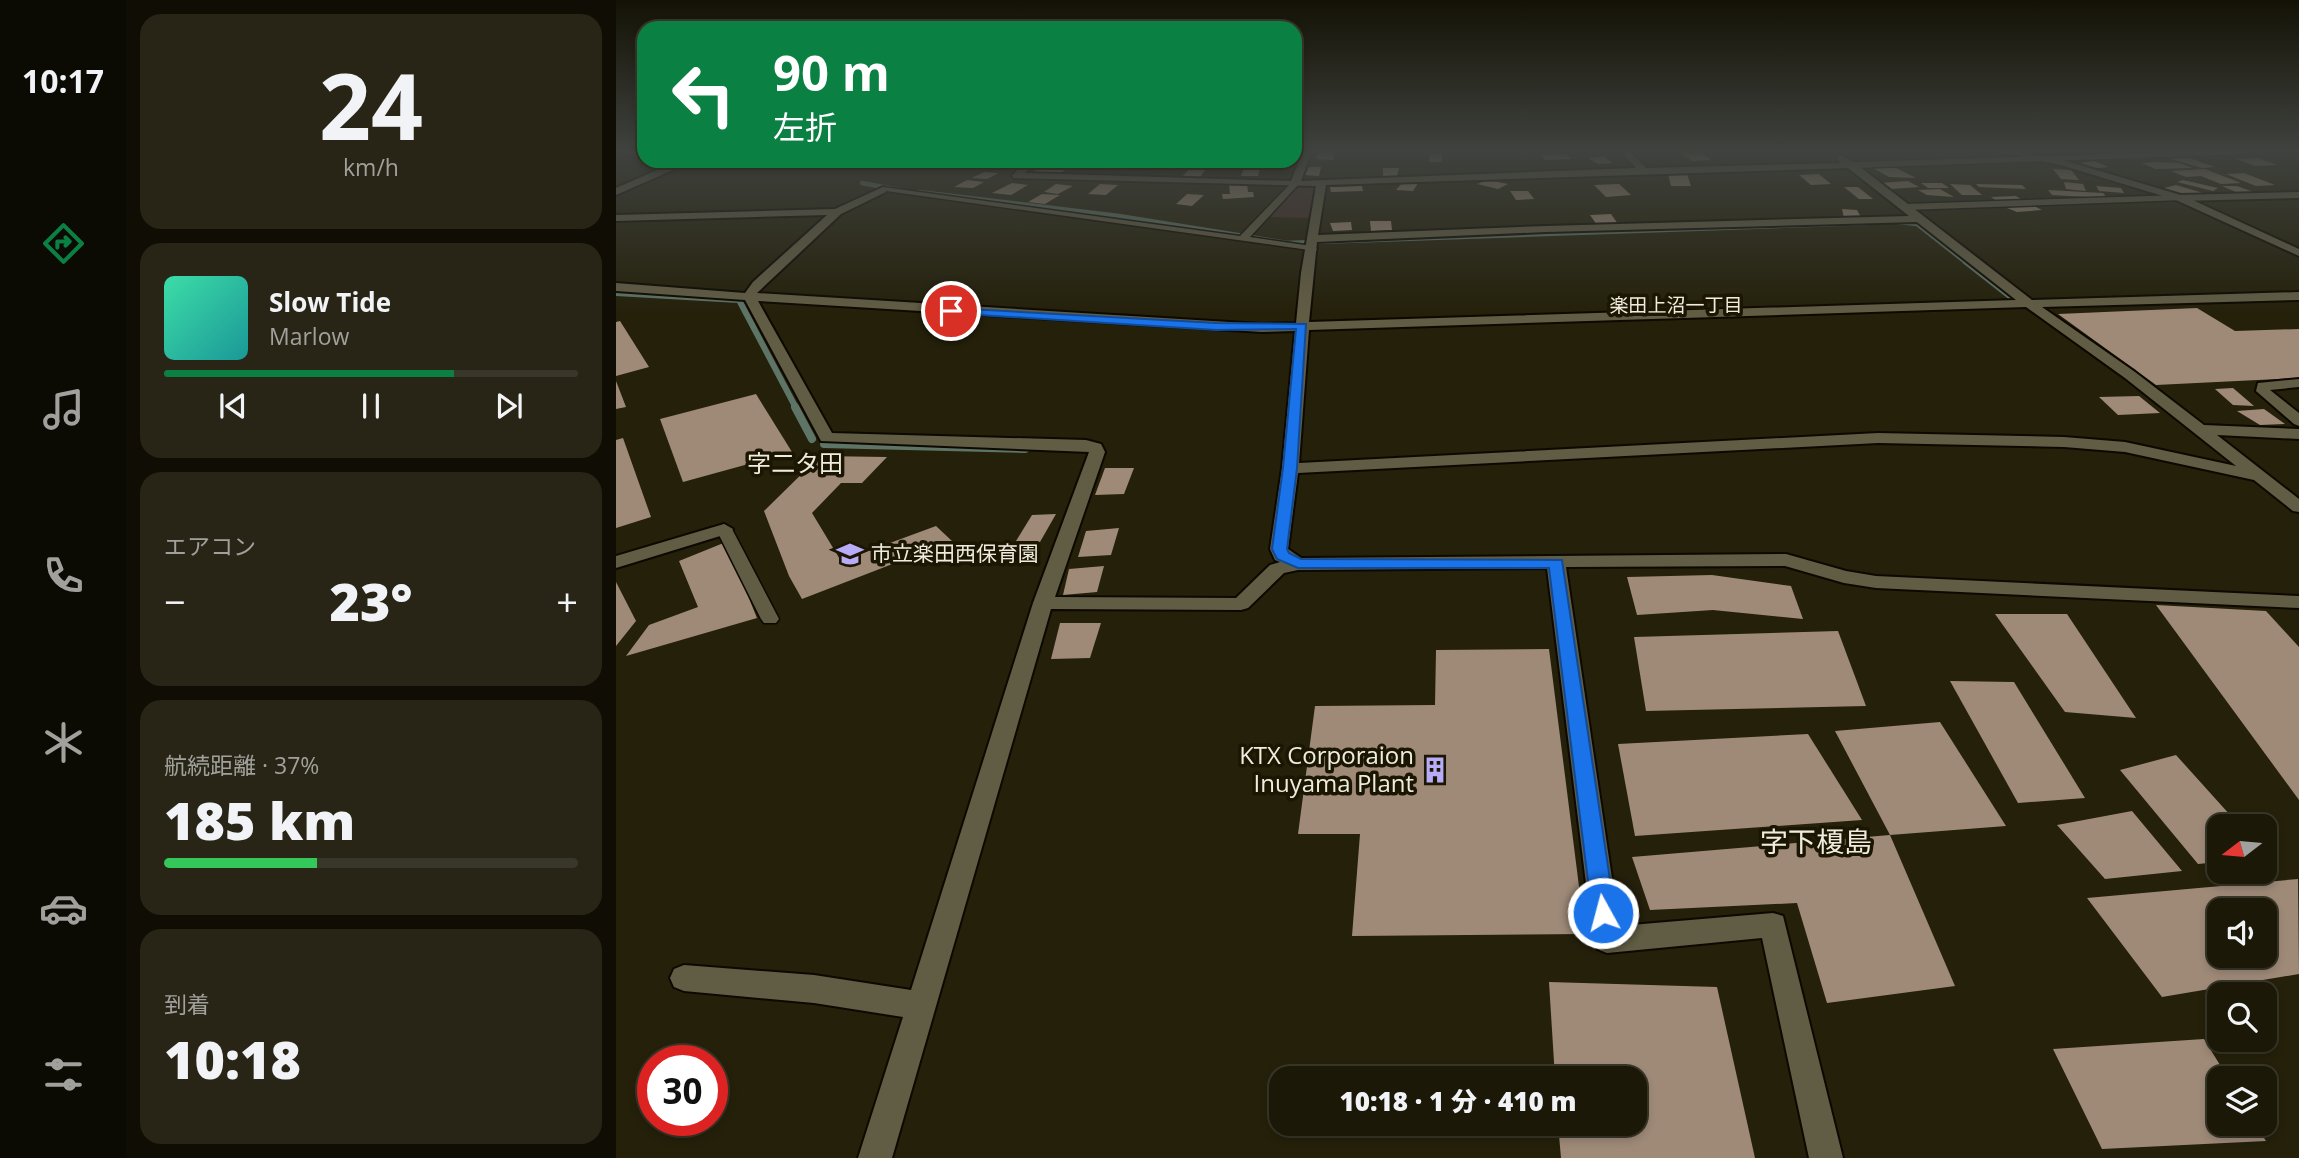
<!DOCTYPE html>
<html lang="ja">
<head>
<meta charset="utf-8">
<style>
	:root { --surface:#1b1808; --page:#282516; --text:#f1f3f6; --muted:#a0a09c; --line:#393729; --accent:#0b8043 }
	body { margin:0; font-family:"Open Sans","Noto Sans JP",sans-serif; background:var(--page); color:var(--text); height:100vh; display:flex; flex-direction:column; font-size:26px; white-space:nowrap }
	* { box-sizing:border-box; margin:0 }
	p { font-size:23px; color:var(--muted) }
	.icon { flex:none; width:38px; height:38px; fill:none; stroke:currentColor; stroke-width:2; stroke-linecap:round; stroke-linejoin:round }
	.map { position:relative; flex:1; overflow:hidden }
	.sheet { display:flex; flex-direction:column; gap:14px; padding:14px; background:#0f0d04; width:490px }
	.sheet>* { flex:none }
	.hud { position:absolute; left:21px; top:21px; width:665px; height:147px; border-radius:21px; box-shadow:0 4px 10px #0003,0 0 0 2px var(--line); background:#0b8043; color:#fff; overflow:hidden }
	.needle { width:46px; rotate:254deg }
	.controls { position:absolute; left:1591px; top:814px; display:grid; gap:14px }
	.controls a { display:grid; place-items:center; width:70px; height:70px; border-radius:14px; background:var(--surface); box-shadow:0 4px 10px #0003,0 0 0 2px var(--line); font-size:35px }
	.speed { position:absolute; left:21px; top:1045px; display:flex; gap:14px; font-size:35px; font-weight:700; text-align:center }
	.speed>* { display:grid; place-content:center; width:91px; height:91px; border-radius:50%; background:var(--surface); box-shadow:0 4px 10px #0003,0 0 0 2px var(--line); line-height:1 }
	.speed .limit { border:10px solid #d22; background:#fff; color:#111 }
	.pin { position:absolute; display:grid; place-items:center; width:60px; height:60px; color:#fff; margin:-30px; border:4px solid #fff; border-radius:50%; box-shadow:0 2px 7px #0007 }
	.me { position:absolute; width:77px; margin:-38px; rotate:353deg; stroke-linejoin:round; filter:drop-shadow(0 0 5px #0008) }
	.turn { display:flex; align-items:center; gap:24px; height:147px; padding:0 21px; font-size:32px }
	.turn .icon { width:91px; height:91px; stroke-width:2.5 }
	.turn b { display:block; font-size:49px; line-height:60px }
	.big { font-size:52px; font-weight:800; line-height:1.1 }
	.sheet .tile { flex:1; display:flex; flex-direction:column; justify-content:center; gap:10px; min-width:0; padding:0 24px; border-radius:21px; background:var(--page) }
	.sheet .dial { align-items:center; gap:0 }
	.dial b { font-size:91px; line-height:1 }
	.song { display:flex; align-items:center; gap:21px }
	.cover { width:84px; height:84px; border-radius:10px; background:linear-gradient(135deg,hsl(160 70% 55%),hsl(180 70% 35%)) }
	.played { height:7px; border-radius:4px; background:linear-gradient(90deg,var(--accent) 70%,var(--line) 70%) }
	.keys { display:flex; justify-content:space-around; direction:ltr }
	.heat { display:flex; justify-content:space-between; align-items:center; font-size:38px; direction:ltr }
	.charge { height:10px; border-radius:5px; background:linear-gradient(90deg,#34c759 37%,var(--line) 0) }
	.trip { position:absolute; left:653px; top:1066px; width:378px; height:70px; border-radius:21px; background:var(--surface); box-shadow:0 4px 10px #0003,0 0 0 2px var(--line); font-weight:800; line-height:70px; text-align:center }
	main { display:flex; flex:1; min-height:0 }
	.menu { display:flex; flex-direction:column; width:126px; justify-content:space-around; align-items:center; background:#0b0a03; color:var(--muted) }
	.menu .icon { width:49px; height:49px }
	.menu .on { color:var(--accent) }
	.menu b { font-size:32px; color:var(--text) }
	.map>svg:first-child { display:block }
</style>
</head>
<body>
<main>
<nav class="menu">
<b>10:17</b>
<svg class="icon on" aria-label="directions" viewBox="0 0 24 24"><path d="M12 3l9 9-9 9-9-9zM9 14v-3h6M13 9l2 2-2 2"/></svg>
<svg class="icon" aria-label="music" viewBox="0 0 24 24"><path d="M9 18V5l10-2v13"/><circle cx="6" cy="18" r="3"/><circle cx="16" cy="16" r="3"/></svg>
<svg class="icon" aria-label="phone" viewBox="0 0 24 24"><path d="M5 4h4l2 5-3 2q2 4 5 5l2-3 5 2v4C11 20 4 13 5 4z"/></svg>
<svg class="icon" aria-label="climate" viewBox="0 0 24 24"><path d="M12 3v18M4 7l16 10M4 17L20 7"/></svg>
<svg class="icon" aria-label="car" viewBox="0 0 24 24"><path d="M5 17H2v-5l4-1 3-4h7l3 4 3 1v5h-3M9 17h6M6 11h13"/><circle cx="7" cy="17" r="2"/><circle cx="17" cy="17" r="2"/></svg>
<svg class="icon" aria-label="filters" viewBox="0 0 24 24"><path d="M4 7h16M4 17h16"/><circle cx="9" cy="7" r="2"/><circle cx="15" cy="17" r="2"/></svg>
</nav>
<section class="sheet">
<div class="tile dial"><b>24</b><p>km/h</p></div>
<div class="tile">
<div class="song"><i class="cover"></i><div><b>Slow Tide</b><p>Marlow</p></div></div>
<div class="played"></div>
<div class="keys"><svg class="icon" aria-label="previous" viewBox="0 0 24 24"><path d="M18 5L8 12l10 7zM5 5v14"/></svg><svg class="icon" aria-label="pause" viewBox="0 0 24 24"><path d="M8 5v14M16 5v14"/></svg><svg class="icon" aria-label="next" viewBox="0 0 24 24"><path d="M6 5l10 7-10 7zM19 5v14"/></svg></div>
</div>
<div class="tile"><p>エアコン</p>
<div class="heat"><a>−</a><b class="big">23°</b><a>+</a></div>
</div>
<div class="tile"><p>航続距離 · 37%</p><b class="big">185 km</b><div class="charge"></div></div>
<div class="tile"><p>到着</p><b class="big">10:18</b></div>
</section>
<div class="map">
<svg width="1683" height="1158" viewBox="0 0 1683 1158">
	<rect width="100%" height="100%" fill="#24200a"/>
	<!-- green -->
	<polygon fill="#442e2a" points="680,185 699,186 693,218 654,217"/>
	<g fill="none" stroke-linecap="round" stroke-linejoin="round">
		<!-- stream-far2 -->
		<g stroke="#5d7466" stroke-width="4.5">
			<polyline points="246,183 289,191"/>
			<polyline points="303,192 503,216 671,243 1251,223"/>
			<polyline points="1283,222 1301,224 1352,264"/>
		</g>
		<!-- stream-far1 -->
		<g stroke="#5d7466" stroke-width="6">
			<polyline points="1350,262 1396,298"/>
			<polyline points="0,293 123,300 180,408"/>
		</g>
		<!-- stream -->
		<g stroke="#5d7466" stroke-width="8">
			<polyline points="179,407 196,439"/>
			<polyline points="208,444 409,449"/>
		</g>
	</g>
	<!-- building -->
	<g fill="#9f8a78" fill-rule="evenodd">
		<polygon points="703,152 719,152 717,160 701,159"/>
		<polygon points="1064,152 1084,152 1095,160 1076,161"/>
		<polygon points="826,153 826,162 813,162 814,154"/>
		<polygon points="951,154 955,159 929,160 926,155"/>
		<polygon points="988,156 996,163 982,164 972,158"/>
		<polygon points="1573,158 1599,167 1586,168 1555,159"/>
		<polygon points="1642,158 1661,165 1639,166 1620,159"/>
		<polygon points="438,161 458,161 444,174 416,173 425,165 433,166"/>
		<polygon points="1478,161 1493,167 1472,169 1457,164"/>
		<polygon points="1540,162 1563,163 1577,168 1540,169 1525,163"/>
		<polygon points="1276,166 1300,178 1273,177 1255,167"/>
		<polygon points="693,167 705,167 703,176 689,175"/>
		<polygon points="628,168 644,169 642,176 625,176"/>
		<polygon points="767,168 783,168 781,176 767,176"/>
		<polygon points="573,169 590,169 584,177 565,178"/>
		<polygon points="1437,169 1455,170 1463,180 1445,179"/>
		<polygon points="1589,169 1625,183 1605,184 1585,176 1570,177 1555,171"/>
		<polygon points="368,172 383,173 371,179 356,178"/>
		<polygon points="1628,173 1659,185 1640,186 1610,174"/>
		<polygon points="1052,174 1071,174 1075,186 1055,186"/>
		<polygon points="1203,174 1215,184 1195,185 1183,175"/>
		<polygon points="351,180 368,182 357,188 338,187"/>
		<polygon points="872,180 892,184 882,189 861,184"/>
		<polygon points="1567,180 1602,188 1597,191 1561,182"/>
		<polygon points="1292,181 1303,187 1274,189 1263,183"/>
		<polygon points="787,182 802,183 797,191 780,190"/>
		<polygon points="1448,182 1467,184 1470,191 1450,189"/>
		<polygon points="396,183 412,185 395,195 376,193"/>
		<polygon points="1305,183 1326,183 1333,188 1312,188"/>
		<polygon points="440,184 457,186 442,194 428,192"/>
		<polygon points="484,184 502,185 490,195 472,194"/>
		<polygon points="631,184 632,192 637,192 638,197 607,199 606,194 614,194 613,185"/>
		<polygon points="1003,184 1015,195 990,197 978,185"/>
		<polygon points="1334,184 1354,185 1366,195 1346,195"/>
		<polygon points="1360,184 1406,185 1410,189 1363,187"/>
		<polygon points="1560,185 1587,193 1574,196 1544,189"/>
		<polygon points="746,186 747,191 715,192 714,187"/>
		<polygon points="1480,186 1505,188 1508,193 1483,191"/>
		<polygon points="1606,186 1621,186 1643,194 1627,195"/>
		<polygon points="1228,187 1242,187 1257,199 1243,199"/>
		<polygon points="1324,189 1338,197 1311,195 1302,190"/>
		<polygon points="1432,190 1487,193 1491,198 1436,195"/>
		<polygon points="894,191 912,191 918,199 900,200"/>
		<polygon points="426,194 444,195 429,204 412,202"/>
		<polygon points="571,194 588,195 576,206 560,204"/>
		<polygon points="1400,196 1408,201 1382,202 1375,197"/>
		<polygon points="1416,205 1426,210 1401,212 1391,208"/>
		<polygon points="1226,209 1241,210 1246,219 1228,218"/>
		<polygon points="995,214 1002,224 981,225 974,215"/>
		<polygon points="754,221 775,221 776,230 755,231"/>
		<polygon points="735,222 736,230 717,231 714,223"/>
		<polygon points="1581,308 1619,331 1683,329 1683,378 1540,385 1442,314"/>
		<polygon points="4,321 33,367 0,376 0,322"/>
		<polygon points="0,381 10,407 0,409"/>
		<polygon points="1617,388 1638,406 1617,405 1599,389"/>
		<polygon points="140,394 176,452 67,482 44,419"/>
		<polygon points="1523,396 1544,413 1502,415 1483,397"/>
		<polygon points="1648,409 1669,424 1644,425 1621,411"/>
		<polygon points="7,438 35,517 0,528 0,440"/>
		<polygon points="204,456 271,457 246,483 225,483 196,513 225,561 320,526 336,541 186,599 173,576 148,511"/>
		<polygon points="489,468 518,468 508,494 479,495"/>
		<polygon points="440,514 424,542 400,541 416,515"/>
		<polygon points="503,528 495,555 462,557 470,531"/>
		<polygon points="110,542 141,618 10,656 33,625 82,607 63,561"/>
		<polygon points="488,566 481,592 447,595 453,569"/>
		<polygon points="1096,575 1175,586 1187,619 1097,610 1021,615 1011,577"/>
		<polygon points="0,582 20,621 0,646"/>
		<polygon points="1540,605 1650,611 1683,647 1683,800"/>
		<polygon points="1379,614 1451,614 1520,718 1449,712"/>
		<polygon points="444,623 485,623 474,658 435,659"/>
		<polygon points="1222,631 1250,706 1030,711 1018,637"/>
		<polygon points="933,649 969,934 736,936 744,834 682,834 699,706 819,705 820,650"/>
		<polygon points="1334,681 1398,682 1469,798 1402,803"/>
		<polygon points="1324,722 1390,826 1274,835 1219,731"/>
		<polygon points="1192,734 1246,820 1019,836 1002,744"/>
		<polygon points="1560,755 1624,826 1603,826 1603,862 1582,864 1504,770"/>
		<polygon points="1516,811 1566,871 1489,879 1441,825"/>
		<polygon points="1274,835 1339,986 1211,1003 1181,903 1034,910 1016,857"/>
		<path d="M1682,879L1683,974L1546,997L1471,898ZM1603,910H1648V956H1603Z"/>
		<polygon points="933,982 1101,987 1139,1158 945,1158 942,1124 1018,1124 1018,1078 939,1078"/>
		<polygon points="1588,1039 1612,1078 1603,1078 1603,1124 1639,1124 1650,1141 1486,1149 1437,1049"/>
	</g>
	<g fill="none" stroke-linecap="round" stroke-linejoin="round">
		<!-- service casing -->
		<g stroke="#0d0900" stroke-width="3">
			<g id="service">
				<polygon points="1562,152 1631,152 1627,154 1236,168 1232,165 1236,162"/>
				<polygon points="676,182 683,184 634,237 696,246 701,249 700,251 263,190 267,187 624,236"/>
				<polygon points="1564,195 1567,196 1567,200 1290,210 1285,207 1290,204"/>
				<polygon points="108,524 116,529 163,619 160,623 148,623 145,619 100,529"/>
			</g>
		</g>
		<!-- minor casing -->
		<g stroke="#0d0900" stroke-width="4">
			<g id="minor">
				<polygon points="1,152 28,152 28,158"/>
				<path d="M687,152H695L685,181L1020,168L1005,152H1014L1030,168L1225,163L1220,158L1225,155L1239,163L1416,300L1683,292V300L1426,307L1519,372L1588,425L1683,429V439L1601,435L1683,499V512L1677,511L1638,480L1509,452L1448,447L1262,443L682,473L672,549L685,558L1170,554L1230,571L1260,576L1683,596V608L1260,588L1228,583L1169,566L950,567L1003,926L1157,913L1167,916L1227,1158H1193L1146,938L991,953L981,949L977,940L931,568L682,570L668,573L632,608L625,610L435,609L276,1158H242L287,1017L198,1003L68,991L58,987L54,978L58,969L68,965L198,975L295,990L417,603L473,452L205,441L129,300L0,291V283L129,293L137,282L211,215L0,221V215L219,209L267,187L270,188V192L225,214L141,293L646,324L680,323L685,273L700,186L398,178L396,176L403,168L66,166L0,195V188L62,161L411,162L416,165L409,173L675,181ZM1232,168L1293,216L930,226L702,235L710,185ZM1301,222L1400,300L693,322L701,242L930,232ZM142,301L646,332L679,331L666,468L654,549L659,560L664,562L654,565L620,598L439,597L489,452L485,444L470,440L216,433ZM1410,307L1509,378L1620,466L1509,442L1448,437L1262,433L683,463L693,330Z"/>
				<polygon points="1683,192 1683,198 1564,201 1559,198 1564,195"/>
				<polygon points="1683,379 1683,387 1654,390 1683,413 1683,426 1678,424 1640,391 1642,383"/>
				<polygon points="108,524 117,529 114,533 0,568 0,556"/>
			</g>
		</g>
		<!-- tertiary casing -->
		<g stroke="#0d0900" stroke-width="4">
			<polygon id="tertiary" points="1387,152 1403,152 1450,161 1568,196 1683,249 1683,256 1560,200 1448,166"/>
		</g>
		<!-- service -->
		<use href="#service" fill="#615c44" fill-rule="evenodd"/>
		<!-- minor -->
		<use href="#minor" fill="#615c44" fill-rule="evenodd"/>
		<!-- tertiary -->
		<use href="#tertiary" fill="#615c44" fill-rule="evenodd"/>
	</g>
	<!-- sky -->
	<linearGradient id="sky" x2="0" y2="1"><stop stop-color="#141206"/><stop offset="0.48" stop-color="#3f423e"/><stop offset="1" stop-color="#3f423e" stop-opacity="0"/></linearGradient>
	<rect width="1683" height="314" fill="url(#sky)"/>
	<!-- route -->
	<polygon fill="#1a73e8" stroke="#114b97" stroke-width="2" points="335,308 600,323 690,324 681,468 671,549 673,553 685,559 946,560 999,913 995,920 987,923 979,920 976,913 933,568 682,568 661,559 656,549 667,468 680,329 600,330 331,313 331,309"/>
	<!-- icons -->
	<defs>
		<g id="school-bare" transform="scale(2.1)"><path d="M0-5L7-2L0 1L-7-2ZM-4 1L0 2.5L4 1V4Q0 6-4 4Z" fill="#b8abf7" stroke="#1b1602" stroke-width="2.5" paint-order="stroke"/></g>
		<g id="building-bare" transform="scale(2.1)"><path d="M-4-6H4V6H1V3H-1V6H-4ZM-2.5-4.3h1.7v1.8h-1.7ZM.8-4.3h1.7v1.8H.8ZM-2.5-1h1.7V.8h-1.7ZM.8-1h1.7V.8H.8Z" fill="#b8abf7" stroke="#1b1602" stroke-width="2.5" paint-order="stroke"/></g>
	</defs>
	<g fill-rule="evenodd">
		<use href="#school-bare" x="234" y="554"/>
		<use href="#building-bare" x="819" y="770"/>
	</g>
	<g text-anchor="middle" stroke-width="7" stroke-linejoin="round" paint-order="stroke">
		<!-- far-neighbourhood labels -->
		<g font-size="19" fill="#efecdf" stroke="#1b1602">
			<text x="1060" y="312">楽田上沼一丁目</text>
		</g>
		<!-- poi labels -->
		<g font-size="21" fill="#efecdf" stroke="#1b1602" text-anchor="start">
			<text x="255" y="561">市立楽田西保育園</text>
		</g>
		<!-- quarter labels -->
		<g font-size="24" fill="#efecdf" stroke="#1b1602">
			<text x="179" y="472">字二タ田</text>
		</g>
		<!-- near-poi labels -->
		<g font-size="24" fill="#efecdf" stroke="#1b1602" text-anchor="end">
			<text x="798" y="764">KTX Corporaion<tspan x="798" dy="28">Inuyama Plant</tspan></text>
		</g>
		<!-- near-quarter labels -->
		<g font-size="28" fill="#efecdf" stroke="#1b1602">
			<text x="1200" y="852">字下榎島</text>
		</g>
	</g>
</svg>
<div class="controls">
<a><svg class="needle" viewBox="-14 -14 28 28"><path d="M0-13l5 13h-10z" fill="#e53935"/><path d="M0 13l5-13h-10z" fill="#a0a09c"/></svg></a>
<a><svg class="icon" aria-label="sound" viewBox="0 0 24 24"><path d="M4 9h4l5-4v14l-5-4H4zM17 9q2 3 0 6"/></svg></a>
<a><svg class="icon" aria-label="search" viewBox="0 0 24 24"><circle cx="10" cy="10" r="6"/><path d="M15 15l6 6"/></svg></a>
<a><svg class="icon" aria-label="layers" viewBox="0 0 24 24"><path d="M12 4l9 5-9 5-9-5zM3 14l9 5 9-5"/></svg></a>
</div>
<div class="speed"><div class="limit">30</div></div>
<div class="pin" style="left:335px;top:311px;background:#d93025"><svg class="icon" aria-label="arrive" viewBox="0 0 24 24"><path d="M6 21V4h12l-3 4 3 4H6"/></svg></div>
<svg class="me" style="left:987px;top:913px" viewBox="-20 -20 40 40"><circle r="17" fill="#1a73e8" stroke="#fff" stroke-width="3"/><path d="M0-11L8 9 0 5-8 9z" fill="#fff"/></svg>
<div class="trip">10:18 · 1 分 · 410 m</div>
<div class="hud">
<div class="turn"><svg class="icon" aria-label="left" viewBox="0 0 24 24"><path d="M17 20v-9H6M10 6l-5 5 5 5"/></svg><div><b>90 m</b>左折</div></div>
</div>
</div>
</main>
</body>
</html>
